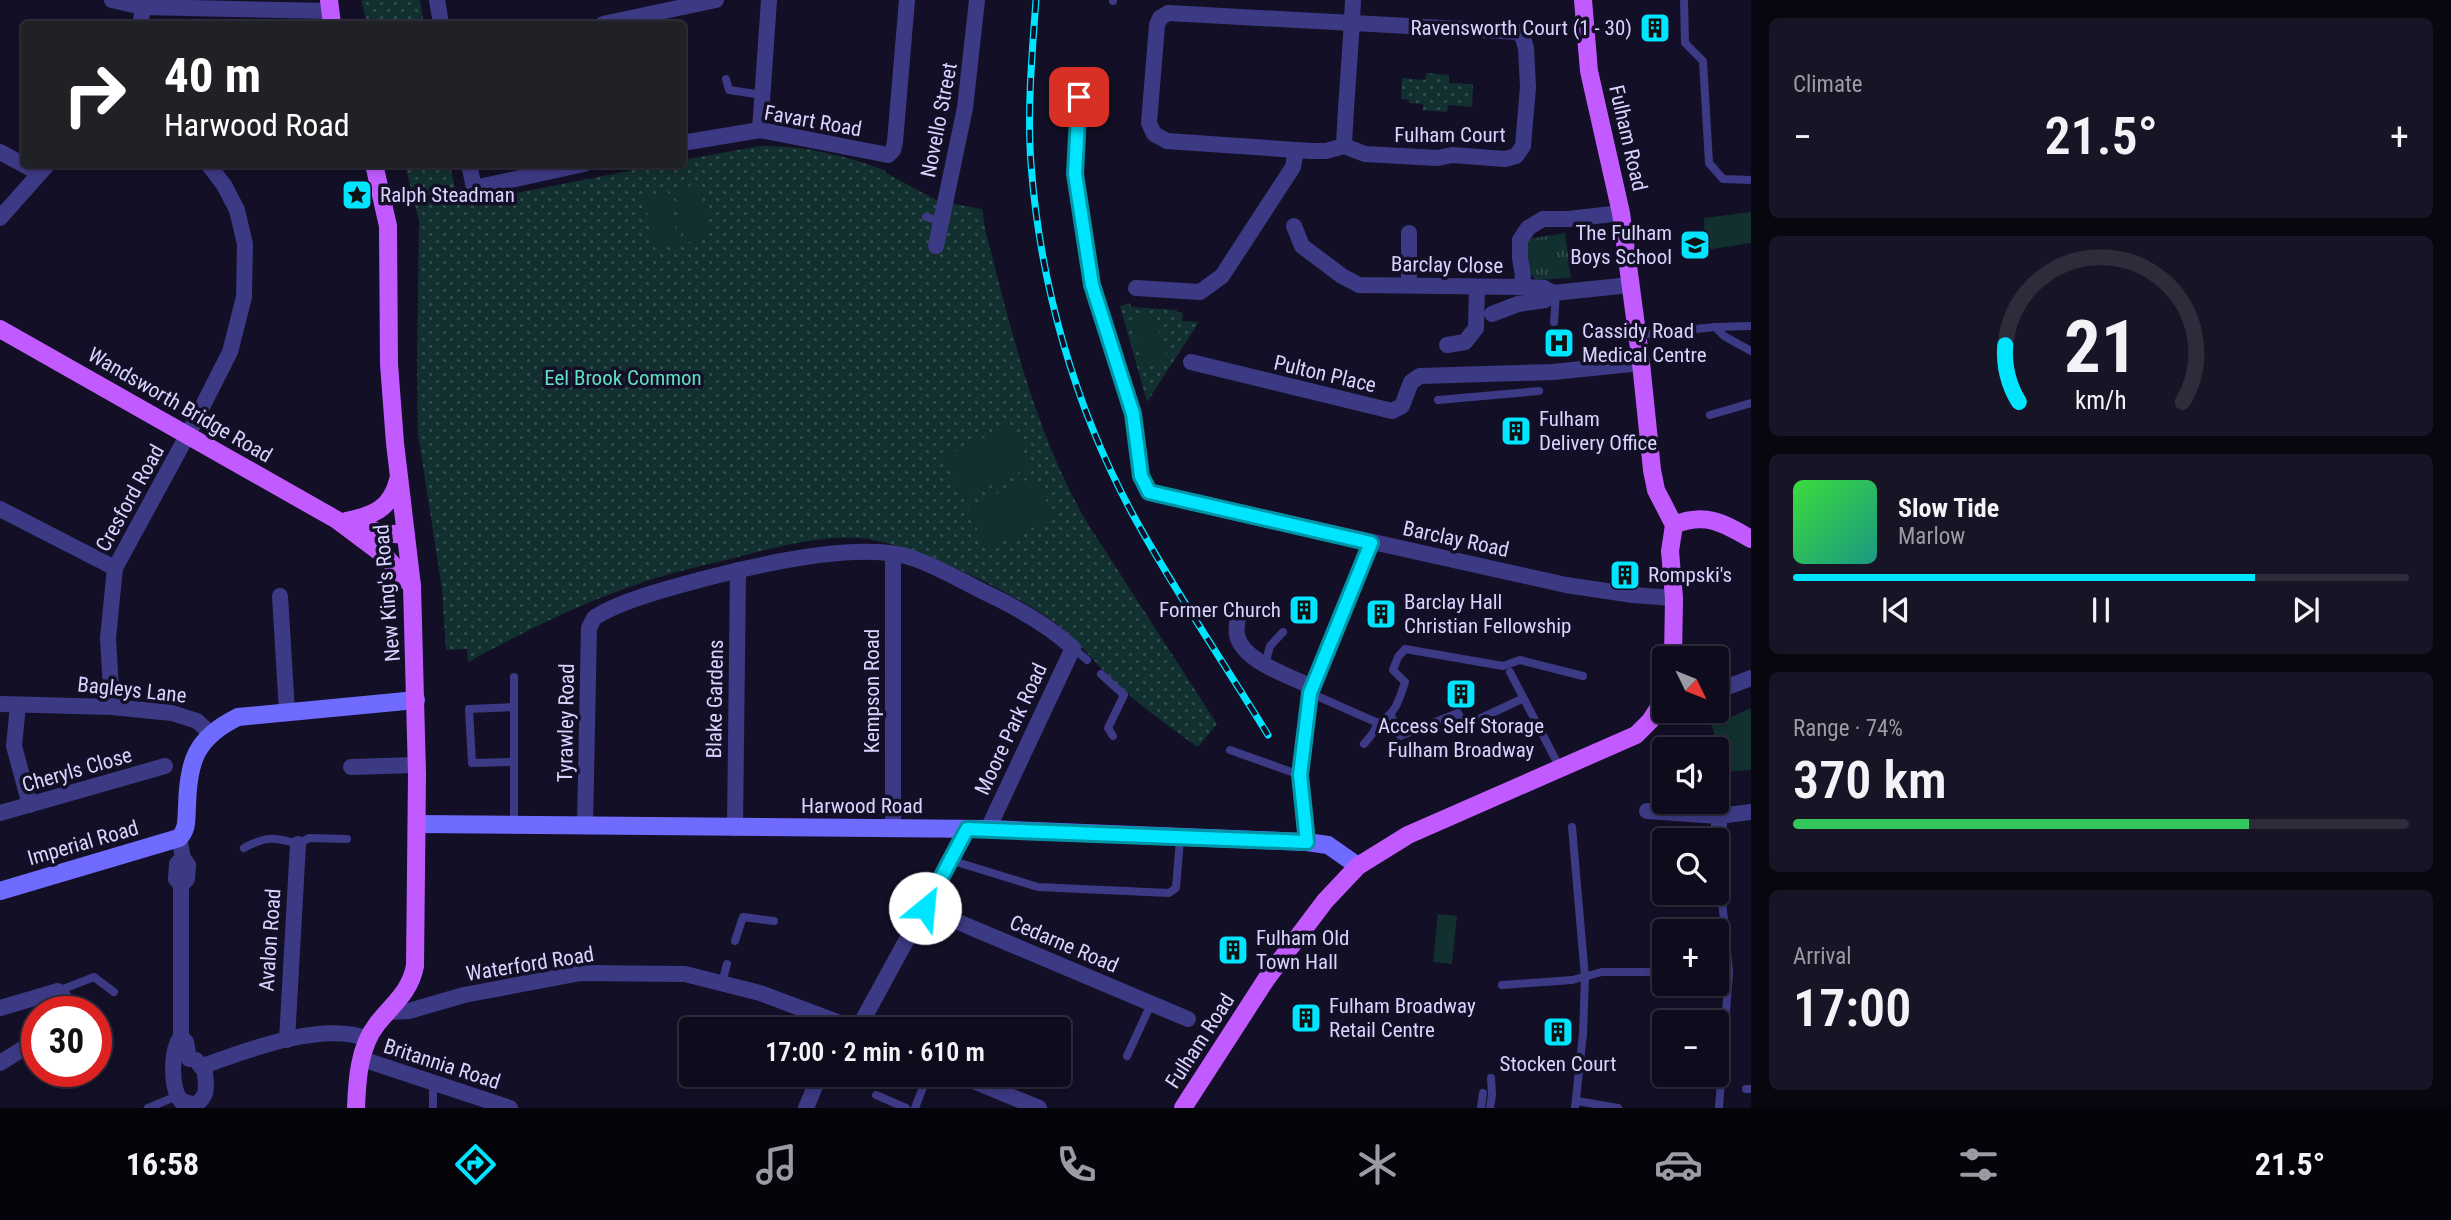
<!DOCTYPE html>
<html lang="en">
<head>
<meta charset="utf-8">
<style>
	:root { --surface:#0e0b1c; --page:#171425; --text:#f1f3f6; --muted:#9b9ba3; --line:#2e2b3b; --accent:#00e5ff }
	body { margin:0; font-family:"Roboto Condensed",sans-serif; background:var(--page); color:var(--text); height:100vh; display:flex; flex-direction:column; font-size:26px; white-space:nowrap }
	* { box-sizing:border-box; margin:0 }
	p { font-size:23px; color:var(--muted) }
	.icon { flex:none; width:38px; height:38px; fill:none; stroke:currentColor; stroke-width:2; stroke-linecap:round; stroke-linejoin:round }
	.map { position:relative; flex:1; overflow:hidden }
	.details { display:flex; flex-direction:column; gap:18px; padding:18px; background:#08060f; width:700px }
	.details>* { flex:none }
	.top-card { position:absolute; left:21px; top:21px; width:665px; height:147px; border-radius:7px; box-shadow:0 4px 10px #0003,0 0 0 2px var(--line); background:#202124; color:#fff; overflow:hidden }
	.needle { width:46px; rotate:133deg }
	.buttons { position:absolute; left:1652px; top:646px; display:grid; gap:14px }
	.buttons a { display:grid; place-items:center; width:77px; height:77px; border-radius:7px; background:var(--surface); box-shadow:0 4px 10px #0003,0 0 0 2px var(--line); font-size:35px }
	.speed { position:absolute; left:21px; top:996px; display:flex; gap:14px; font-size:35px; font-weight:700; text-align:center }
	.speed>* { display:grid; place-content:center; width:91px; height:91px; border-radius:50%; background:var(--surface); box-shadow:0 4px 10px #0003,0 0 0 2px var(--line); line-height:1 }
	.speed .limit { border:10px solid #d22; background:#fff; color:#111 }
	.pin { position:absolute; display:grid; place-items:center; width:60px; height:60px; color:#fff; margin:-30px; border-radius:14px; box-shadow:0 4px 10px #0006 }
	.me { position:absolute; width:77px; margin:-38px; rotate:28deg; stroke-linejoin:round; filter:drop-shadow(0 0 5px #0008) }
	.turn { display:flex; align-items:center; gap:24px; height:147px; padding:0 28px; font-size:32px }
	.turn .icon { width:91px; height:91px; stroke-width:2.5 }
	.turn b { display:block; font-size:49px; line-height:60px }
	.big { font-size:52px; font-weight:600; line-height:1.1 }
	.details .widget { flex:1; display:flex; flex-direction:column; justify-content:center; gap:10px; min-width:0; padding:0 24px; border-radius:10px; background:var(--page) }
	.details .dial { align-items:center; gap:0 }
	.dial svg { height:182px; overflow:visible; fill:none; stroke:var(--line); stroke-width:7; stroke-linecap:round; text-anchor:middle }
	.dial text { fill:var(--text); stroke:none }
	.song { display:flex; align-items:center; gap:21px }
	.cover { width:84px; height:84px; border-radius:10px; background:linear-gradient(135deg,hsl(120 70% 55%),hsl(170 70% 35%)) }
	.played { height:7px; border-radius:4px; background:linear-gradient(90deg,var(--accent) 75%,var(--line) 75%) }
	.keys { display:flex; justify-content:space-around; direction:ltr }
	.heat { display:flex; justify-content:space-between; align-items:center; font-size:38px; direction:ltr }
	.charge { height:10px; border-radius:5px; background:linear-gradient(90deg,#34c759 74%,var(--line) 0) }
	.trip { position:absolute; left:679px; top:1017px; width:392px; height:70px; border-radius:7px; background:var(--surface); box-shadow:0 4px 10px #0003,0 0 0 2px var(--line); font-weight:600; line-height:70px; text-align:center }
	.tab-bar { display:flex; height:112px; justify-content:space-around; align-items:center; background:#06040b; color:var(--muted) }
	.tab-bar .icon { width:49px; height:49px }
	.tab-bar .active { color:var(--accent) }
	.tab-bar b { font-size:32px; color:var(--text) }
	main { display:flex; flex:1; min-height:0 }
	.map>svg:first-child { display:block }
</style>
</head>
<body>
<main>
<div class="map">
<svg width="1751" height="1108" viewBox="0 0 1751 1108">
	<defs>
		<pattern id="grass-tufts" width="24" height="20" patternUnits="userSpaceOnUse" patternTransform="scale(1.75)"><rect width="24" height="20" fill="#12302f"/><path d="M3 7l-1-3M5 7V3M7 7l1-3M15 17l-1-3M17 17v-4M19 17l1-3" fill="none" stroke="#344d4e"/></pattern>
		<pattern id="park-dots" width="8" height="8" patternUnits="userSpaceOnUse" patternTransform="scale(1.75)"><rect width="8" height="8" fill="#12302f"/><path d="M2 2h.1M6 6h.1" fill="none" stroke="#344d4e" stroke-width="1.8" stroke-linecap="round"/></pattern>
	</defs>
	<rect width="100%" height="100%" fill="#130f26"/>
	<!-- grass -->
	<path fill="url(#grass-tufts)" d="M1565,233L1571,278L1536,280C1526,271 1523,251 1528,239Z"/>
	<!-- park -->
	<g fill="url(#park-dots)">
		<polygon points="361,0 420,0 424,24 367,24"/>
		<polygon points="1426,73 1449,75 1449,83 1473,84 1472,107 1448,105 1447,112 1423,110 1423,104 1409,103 1409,100 1401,99 1402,78 1425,80"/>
		<path d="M760,146C802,145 845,155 884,170L886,173L938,201L982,209L985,229C1012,332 1033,427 1086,521L1217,724L1198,747C1167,726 1135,702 1108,675C1093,660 1079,643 1063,629C1025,597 907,540 857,538C817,536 776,547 738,557C706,565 672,572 641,583C581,603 523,632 468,662L467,649L446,650L442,589L418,434L417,371L419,221L405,165H450L455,188L469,197L481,200L658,165L682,164L683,160Z"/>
		<polygon points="1129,303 1132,307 1177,310 1177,312 1183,313 1182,321 1199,322 1147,402 1120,306"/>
	</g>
	<!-- garden -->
	<g fill="#12302f">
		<polygon points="699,184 710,238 685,243 674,189"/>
		<polygon points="668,191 679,244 655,249 644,196"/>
		<polygon points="1751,212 1751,243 1705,250 1704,218"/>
		<polygon points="1153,313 1168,359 1145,367 1130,320"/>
		<polygon points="1012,425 1031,467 963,498 944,456"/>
		<polygon points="1035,476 1054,518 986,549 968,507"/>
		<polygon points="1751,708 1751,770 1725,772 1725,764 1717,765 1717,749 1688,749 1715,736 1708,713 1710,713 1714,725"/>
		<polygon points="1438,914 1457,916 1452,964 1433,962"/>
	</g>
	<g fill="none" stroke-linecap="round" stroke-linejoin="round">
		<!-- lane -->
		<g stroke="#3d3a85" stroke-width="8">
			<polyline points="1684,0 1685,43 1703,61 1709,163 1723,179 1751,180"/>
			<polyline points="1113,1 1113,0"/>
			<polyline points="726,79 729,90 763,95"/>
			<polyline points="1079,97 1075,174 1092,285 1133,414 1141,476 1149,492"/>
			<polyline points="926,217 941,221"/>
			<polyline points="1554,322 1556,293"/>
			<polyline points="1715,327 1751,326"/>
			<polyline points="1638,335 1715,327 1724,336 1751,351"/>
			<polyline points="1438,400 1539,391"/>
			<polyline points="1710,415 1751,403"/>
			<polyline points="1073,648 1087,660"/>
			<polyline points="1265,665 1270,646 1283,632"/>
			<polyline points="1510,672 1560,768"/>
			<polyline points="1101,674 1124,695 1108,728 1113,736"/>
			<polyline points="514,677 514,825"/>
			<path d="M1310,693L1378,723C1396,714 1399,700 1405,682L1393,670L1398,657L1405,649L1503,666L1520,660L1583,676"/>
			<polyline points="1391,715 1400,736 1458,713 1464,726 1522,699"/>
			<polyline points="1364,744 1373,733 1378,723"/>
			<polyline points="1230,750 1300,775"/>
			<polyline points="514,762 472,763 469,709 514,707"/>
			<polyline points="1572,827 1585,977 1583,1034 1575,1108"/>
			<path d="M244,848C266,836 274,837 298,844L309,838L347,839"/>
			<polyline points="950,860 1038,887 1169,893 1176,888 1180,839"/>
			<polyline points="1719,869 1729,972 1719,1108"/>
			<polyline points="735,941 743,917 774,921"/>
			<polyline points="1717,972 1729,972"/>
			<polyline points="722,983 727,964"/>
			<polyline points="1502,985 1572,980 1602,972 1664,972"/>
			<polyline points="58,991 94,977 114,992"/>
			<polyline points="1127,1056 1151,1004"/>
			<polyline points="433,1081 433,1108"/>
			<polyline points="1746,1089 1751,1089"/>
			<polyline points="876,1095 906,1108"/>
			<polyline points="1577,1101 1618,1108"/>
			<polyline points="148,1108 177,1096"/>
			<polyline points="915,1108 928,1074"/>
			<polyline points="1481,1108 1483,1093"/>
			<polyline points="1490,1108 1492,1095 1491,1078"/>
		</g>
		<!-- street -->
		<g stroke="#3d3a85" stroke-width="16">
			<polyline points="112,0 143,7 329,11"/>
			<polyline points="437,0 441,24"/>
			<polyline points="143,24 141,20 143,7"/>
			<polyline points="603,24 716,0"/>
			<polyline points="760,130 769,0"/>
			<polyline points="682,143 760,130 888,155 893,150 895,142 907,0"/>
			<path d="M1344,146L1326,151H1311L1167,141L1154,134L1149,123L1157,25L1160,18L1168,13L1518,32L1523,38L1526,48L1528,87L1523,146L1516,156L1505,159L1452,155L1438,158L1365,154L1344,146C1346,97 1351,49 1353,0"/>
			<polyline points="0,152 39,173"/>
			<polyline points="469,164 474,188 584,164"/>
			<polyline points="0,218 48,164"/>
			<polyline points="1294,226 1302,246 1342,276 1359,285 1521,287 1523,276 1520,258 1520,240 1528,228 1543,219 1568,219 1621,213"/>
			<polyline points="1409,233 1409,285"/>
			<polyline points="936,246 965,108 977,0"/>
			<polyline points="1521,287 1544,288 1553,293 1630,285"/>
			<polyline points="1136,288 1200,292 1222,276 1293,167 1296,150"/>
			<polyline points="1492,314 1518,304 1545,300 1553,293"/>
			<polyline points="1447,345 1465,342 1476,328 1477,288"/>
			<polyline points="1191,362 1392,411 1402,406 1411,382 1420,376 1553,372 1641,363"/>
			<polyline points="1149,492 1566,585 1633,595 1674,598"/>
			<polyline points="0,509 115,568"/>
			<polyline points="280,596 287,712"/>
			<path d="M1238,618C1237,623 1236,630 1237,635C1242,661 1290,676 1312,687"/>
			<polyline points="1321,665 1371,543"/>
			<polyline points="1717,691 1751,678"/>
			<polyline points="0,704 112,707 172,713 197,721 211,734"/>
			<polyline points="18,705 14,746 30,805"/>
			<polyline points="112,707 108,638 115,568 194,423 230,352 244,297 245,244 237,210 224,185 208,164"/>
			<polyline points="351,767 417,765"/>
			<polyline points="1647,811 1719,816 1751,812"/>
			<polyline points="0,813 165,766"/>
			<path d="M585,826L589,628L594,618C618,601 671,588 699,580C752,566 864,539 915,559C938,567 960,580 982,591C1014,606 1047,624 1073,648L988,829"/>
			<polyline points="735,828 738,570"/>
			<polyline points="893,828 893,554"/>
			<polyline points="179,838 183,858 188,865 187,879 181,885"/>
			<polyline points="1306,842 1300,775 1310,693 1317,675"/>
			<polyline points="183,858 177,864 176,879 181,885 181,1037 186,1042 189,1059"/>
			<polyline points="1719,869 1719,816"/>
			<polyline points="925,908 1188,1019"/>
			<polyline points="0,1008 58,991 63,996 62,1012"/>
			<polyline points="388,1012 409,1011 464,995 581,973 685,974 760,993 840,1023"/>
			<polyline points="858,1029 967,829"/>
			<path d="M181,1037C171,1049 170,1087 181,1101L195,1105"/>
			<polyline points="287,1040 298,844"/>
			<polyline points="362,1059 510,1108"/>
			<polyline points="0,1063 37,1040"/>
			<path d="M203,1066C247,1050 323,1021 368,1039"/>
			<polyline points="957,1074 1039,1108"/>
			<path d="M195,1105C209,1095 206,1088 205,1072L196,1060"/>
			<polyline points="806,1108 820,1074"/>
		</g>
		<!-- secondary -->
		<g stroke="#6f6bff" stroke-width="18">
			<polyline points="417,824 988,829 1306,842 1328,845 1358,866"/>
			<path d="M0,891L179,838C188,829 186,819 187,807C188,762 195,738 238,717L416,700"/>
		</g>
		<!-- primary -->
		<g stroke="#c25bff" stroke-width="18">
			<polyline points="329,0 332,24"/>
			<polyline points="1583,0 1589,71 1621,213 1641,363 1652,470 1656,490 1674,525 1670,551 1674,598 1673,658"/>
			<polyline points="0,329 337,520 385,556 412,586"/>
			<path d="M346,521C372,516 391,509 398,480"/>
			<polyline points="354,524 382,533 406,535"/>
			<path d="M1674,525C1706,512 1723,523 1751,539"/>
			<path d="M356,1108C357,1080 359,1047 377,1024C393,1004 410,992 415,966L417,774L412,586L395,443L389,364L388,226L374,164"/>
			<polyline points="1183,1108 1267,978 1325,901 1358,866 1408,835 1636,735 1650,721 1664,700"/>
		</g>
		<!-- rail casing -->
		<g stroke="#00e5ff" stroke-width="7">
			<path id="rail" d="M1036,0C1032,54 1027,110 1031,164C1040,285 1075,407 1132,513C1173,589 1223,661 1268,735"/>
		</g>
		<!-- rail -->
		<use href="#rail" stroke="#130f26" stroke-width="4.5" stroke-dasharray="13" stroke-linecap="butt"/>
	</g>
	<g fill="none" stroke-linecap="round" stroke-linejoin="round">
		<!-- route casing -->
		<g stroke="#0095a6" stroke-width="18">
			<polyline id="route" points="925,908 967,829 1307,842 1300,775 1310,693 1371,543 1149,492 1141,476 1133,414 1092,285 1075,174 1079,97"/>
		</g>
		<!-- route -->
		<use href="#route" stroke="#00e5ff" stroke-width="12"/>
	</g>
	<!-- icons -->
	<defs>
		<g id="building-square" transform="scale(1.575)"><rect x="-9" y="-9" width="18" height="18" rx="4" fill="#00e5ff" stroke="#130f26"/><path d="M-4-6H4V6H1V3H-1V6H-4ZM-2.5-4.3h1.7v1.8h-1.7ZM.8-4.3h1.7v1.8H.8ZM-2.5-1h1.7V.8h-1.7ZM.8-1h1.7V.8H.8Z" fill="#111"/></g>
		<g id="sight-square" transform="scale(1.575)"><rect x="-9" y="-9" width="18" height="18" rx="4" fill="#00e5ff" stroke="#130f26"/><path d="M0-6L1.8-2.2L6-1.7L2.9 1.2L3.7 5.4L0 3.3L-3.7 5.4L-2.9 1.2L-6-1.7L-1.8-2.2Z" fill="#111"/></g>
		<g id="school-square" transform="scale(1.575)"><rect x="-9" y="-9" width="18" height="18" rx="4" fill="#00e5ff" stroke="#130f26"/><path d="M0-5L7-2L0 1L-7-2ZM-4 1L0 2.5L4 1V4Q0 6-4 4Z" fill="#111"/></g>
		<g id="hospital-square" transform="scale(1.575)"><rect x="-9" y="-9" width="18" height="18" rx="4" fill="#00e5ff" stroke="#130f26"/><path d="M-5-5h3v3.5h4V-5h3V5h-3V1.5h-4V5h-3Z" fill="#111"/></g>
	</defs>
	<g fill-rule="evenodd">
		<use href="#building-square" x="1655" y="28"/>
		<use href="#sight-square" x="357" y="195"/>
		<use href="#school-square" x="1695" y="245"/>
		<use href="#hospital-square" x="1559" y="343"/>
		<use href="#building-square" x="1516" y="431"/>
		<use href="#building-square" x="1625" y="575"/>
		<use href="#building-square" x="1304" y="610"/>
		<use href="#building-square" x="1381" y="614"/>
		<use href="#building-square" x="1461" y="694"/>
		<use href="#building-square" x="1233" y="950"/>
		<use href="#building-square" x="1306" y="1018"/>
		<use href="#building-square" x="1558" y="1032"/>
	</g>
	<g text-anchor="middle" stroke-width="7" stroke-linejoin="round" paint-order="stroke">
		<!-- poi labels -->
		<g font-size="21" fill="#d9d4ff" stroke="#130f26" text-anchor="start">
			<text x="1632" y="35" text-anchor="end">Ravensworth Court (1 - 30)</text>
			<text x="380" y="202">Ralph Steadman</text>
			<text x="1672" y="240" text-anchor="end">The Fulham<tspan x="1672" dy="24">Boys School</tspan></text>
			<text x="1582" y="338">Cassidy Road<tspan x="1582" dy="24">Medical Centre</tspan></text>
			<text x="1539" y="426">Fulham<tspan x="1539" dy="24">Delivery Office</tspan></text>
			<text x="1648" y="582">Rompski's</text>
			<text x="1404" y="609">Barclay Hall<tspan x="1404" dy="24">Christian Fellowship</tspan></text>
			<text x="1281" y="617" text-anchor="end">Former Church</text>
			<text x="1461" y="733" text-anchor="middle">Access Self Storage<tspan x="1461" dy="24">Fulham Broadway</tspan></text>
			<text x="1256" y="945">Fulham Old<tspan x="1256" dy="24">Town Hall</tspan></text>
			<text x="1329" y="1013">Fulham Broadway<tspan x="1329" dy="24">Retail Centre</tspan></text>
			<text x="1558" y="1071" text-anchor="middle">Stocken Court</text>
		</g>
		<!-- street labels -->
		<g font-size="21" fill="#d9d4ff" stroke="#130f26">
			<text transform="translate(939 120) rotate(-79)" y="7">Novello Street</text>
			<text transform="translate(813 121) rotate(10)" y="7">Favart Road</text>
			<text x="1450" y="142">Fulham Court</text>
			<text transform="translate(1628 138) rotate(77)" y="7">Fulham Road</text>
			<text transform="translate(1447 265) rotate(1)" y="7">Barclay Close</text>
			<text transform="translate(1325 374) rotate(13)" y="7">Pulton Place</text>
			<text transform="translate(180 405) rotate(30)" y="7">Wandsworth Bridge Road</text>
			<text transform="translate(130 498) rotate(-61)" y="7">Cresford Road</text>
			<text transform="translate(1456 539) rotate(12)" y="7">Barclay Road</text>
			<text transform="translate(387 593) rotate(-95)" y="7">New King's Road</text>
			<text transform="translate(132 690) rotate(6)" y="7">Bagleys Lane</text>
			<text transform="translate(872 691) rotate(-90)" y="7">Kempson Road</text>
			<text transform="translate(715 699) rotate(-89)" y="7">Blake Gardens</text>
			<text transform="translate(566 723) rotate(-89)" y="7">Tyrawley Road</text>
			<text transform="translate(1011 729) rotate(-65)" y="7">Moore Park Road</text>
			<text transform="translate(77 770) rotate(-16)" y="7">Cheryls Close</text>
			<text x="862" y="813">Harwood Road</text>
			<text transform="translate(83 843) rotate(-16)" y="7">Imperial Road</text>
			<text transform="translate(270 940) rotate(-86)" y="7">Avalon Road</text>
			<text transform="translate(1064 944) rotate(23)" y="7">Cedarne Road</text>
			<text transform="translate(530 964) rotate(-9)" y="7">Waterford Road</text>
			<text transform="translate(1200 1041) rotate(-57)" y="7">Fulham Road</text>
			<text transform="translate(442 1064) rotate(18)" y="7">Britannia Road</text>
		</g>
		<!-- park labels -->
		<g font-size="21" fill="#5fe0c0" stroke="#130f26">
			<text x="623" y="385">Eel Brook Common</text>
		</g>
	</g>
</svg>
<div class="buttons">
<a><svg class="needle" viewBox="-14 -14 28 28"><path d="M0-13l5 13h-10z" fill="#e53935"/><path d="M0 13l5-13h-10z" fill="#9b9ba3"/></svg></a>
<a><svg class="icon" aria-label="sound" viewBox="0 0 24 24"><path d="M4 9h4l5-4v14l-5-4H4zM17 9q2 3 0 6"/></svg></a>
<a><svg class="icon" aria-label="search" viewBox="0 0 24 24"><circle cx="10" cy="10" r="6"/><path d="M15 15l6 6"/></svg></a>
<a>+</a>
<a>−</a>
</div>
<div class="speed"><div class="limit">30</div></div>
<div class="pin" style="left:1079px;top:97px;background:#d93025"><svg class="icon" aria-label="arrive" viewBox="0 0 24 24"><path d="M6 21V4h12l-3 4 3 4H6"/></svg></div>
<svg class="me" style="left:925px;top:908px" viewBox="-20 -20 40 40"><circle r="19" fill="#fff"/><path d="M0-13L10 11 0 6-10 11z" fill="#00e5ff"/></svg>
<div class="trip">17:00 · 2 min · 610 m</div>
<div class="top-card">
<div class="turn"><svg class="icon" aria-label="right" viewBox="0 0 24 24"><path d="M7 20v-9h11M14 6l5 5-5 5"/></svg><div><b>40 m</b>Harwood Road</div></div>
</div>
</div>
<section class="details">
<div class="widget"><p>Climate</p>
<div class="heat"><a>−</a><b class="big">21.5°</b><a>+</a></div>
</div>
<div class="widget dial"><svg viewBox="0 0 100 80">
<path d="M14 69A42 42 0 1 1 86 69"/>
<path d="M14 69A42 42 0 0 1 8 44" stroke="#00e5ff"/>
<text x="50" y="56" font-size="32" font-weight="700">21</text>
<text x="50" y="72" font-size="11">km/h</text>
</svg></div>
<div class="widget">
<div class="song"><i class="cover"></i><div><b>Slow Tide</b><p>Marlow</p></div></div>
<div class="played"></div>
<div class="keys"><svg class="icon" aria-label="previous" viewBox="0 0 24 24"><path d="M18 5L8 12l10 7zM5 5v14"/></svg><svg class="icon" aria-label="pause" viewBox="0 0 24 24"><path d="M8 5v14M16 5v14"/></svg><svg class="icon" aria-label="next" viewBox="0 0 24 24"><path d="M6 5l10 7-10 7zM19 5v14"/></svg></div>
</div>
<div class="widget"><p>Range · 74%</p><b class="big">370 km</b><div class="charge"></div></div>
<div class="widget"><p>Arrival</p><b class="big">17:00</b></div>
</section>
</main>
<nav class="tab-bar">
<b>16:58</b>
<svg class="icon active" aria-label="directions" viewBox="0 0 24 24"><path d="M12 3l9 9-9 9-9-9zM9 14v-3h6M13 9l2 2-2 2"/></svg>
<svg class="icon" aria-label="music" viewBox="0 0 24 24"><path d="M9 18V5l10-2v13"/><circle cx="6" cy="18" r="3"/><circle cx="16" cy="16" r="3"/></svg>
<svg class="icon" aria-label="phone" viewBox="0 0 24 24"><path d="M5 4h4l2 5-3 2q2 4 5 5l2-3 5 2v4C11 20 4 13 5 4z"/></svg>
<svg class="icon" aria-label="climate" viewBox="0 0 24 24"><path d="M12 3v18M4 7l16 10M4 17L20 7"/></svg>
<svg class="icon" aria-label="car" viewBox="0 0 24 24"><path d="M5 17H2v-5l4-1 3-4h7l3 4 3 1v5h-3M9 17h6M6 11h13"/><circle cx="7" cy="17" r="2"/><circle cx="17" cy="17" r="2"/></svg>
<svg class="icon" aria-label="filters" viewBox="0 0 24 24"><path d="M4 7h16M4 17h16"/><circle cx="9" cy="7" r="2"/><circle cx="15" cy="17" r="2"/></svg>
<b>21.5°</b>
</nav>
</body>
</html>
